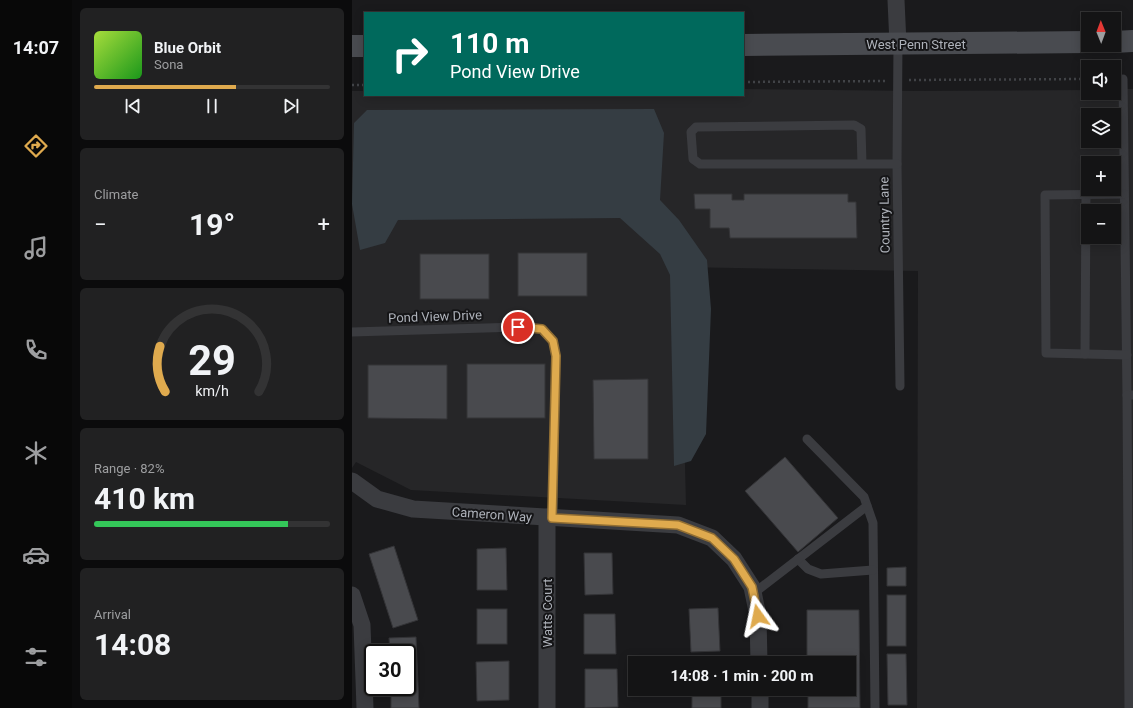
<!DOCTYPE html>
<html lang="en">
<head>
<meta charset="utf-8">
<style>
	:root { --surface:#141415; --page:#212122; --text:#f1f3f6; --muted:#9d9ea0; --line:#333334; --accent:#dfaa4e }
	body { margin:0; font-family:Roboto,sans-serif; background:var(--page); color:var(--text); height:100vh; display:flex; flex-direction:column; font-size:15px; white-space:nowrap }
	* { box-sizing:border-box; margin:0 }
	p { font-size:13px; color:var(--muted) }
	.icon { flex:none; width:22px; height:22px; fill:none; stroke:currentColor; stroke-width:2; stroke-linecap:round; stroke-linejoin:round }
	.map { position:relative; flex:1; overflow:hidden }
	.sheet { display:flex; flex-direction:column; gap:8px; padding:8px; background:#0b0b0c; width:280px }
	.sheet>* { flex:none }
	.guide { position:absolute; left:12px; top:12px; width:380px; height:84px; border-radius:0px; box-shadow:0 2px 10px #0003,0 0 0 1px var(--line); background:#00695c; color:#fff; overflow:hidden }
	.needle { width:26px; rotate:359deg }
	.fabs { position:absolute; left:729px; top:12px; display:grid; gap:8px }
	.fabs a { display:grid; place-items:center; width:40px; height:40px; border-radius:0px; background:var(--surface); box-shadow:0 2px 10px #0003,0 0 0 1px var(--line); font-size:20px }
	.speed { position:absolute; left:12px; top:644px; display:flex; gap:8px; font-size:20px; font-weight:700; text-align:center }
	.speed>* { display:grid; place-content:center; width:52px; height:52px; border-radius:50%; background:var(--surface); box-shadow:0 2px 10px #0003,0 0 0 1px var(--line); line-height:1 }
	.speed .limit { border:2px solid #111; border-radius:6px; background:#fff; color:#111 }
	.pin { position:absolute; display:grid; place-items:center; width:34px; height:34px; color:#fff; margin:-17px; border:2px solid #fff; border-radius:50%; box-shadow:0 1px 4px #0007 }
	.me { position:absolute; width:44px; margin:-22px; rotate:348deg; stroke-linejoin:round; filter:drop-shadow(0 0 3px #0008) }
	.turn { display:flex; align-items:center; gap:14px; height:84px; padding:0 20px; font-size:18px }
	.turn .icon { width:52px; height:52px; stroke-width:2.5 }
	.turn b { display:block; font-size:28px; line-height:34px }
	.big { font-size:30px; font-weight:700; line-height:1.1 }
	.sheet .card { flex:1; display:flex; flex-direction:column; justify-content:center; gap:6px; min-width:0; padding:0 14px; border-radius:6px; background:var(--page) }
	.sheet .dial { align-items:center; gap:0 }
	.dial svg { height:104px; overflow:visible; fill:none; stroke:var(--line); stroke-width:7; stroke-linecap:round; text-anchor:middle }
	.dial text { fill:var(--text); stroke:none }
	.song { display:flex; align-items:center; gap:12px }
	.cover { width:48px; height:48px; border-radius:6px; background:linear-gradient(135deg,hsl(80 70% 55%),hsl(120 70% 35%)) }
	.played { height:4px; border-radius:2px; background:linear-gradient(90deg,var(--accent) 60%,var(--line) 60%) }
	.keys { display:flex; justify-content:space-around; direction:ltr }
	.heat { display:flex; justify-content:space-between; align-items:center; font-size:22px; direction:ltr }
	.charge { height:6px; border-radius:3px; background:linear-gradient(90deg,#34c759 82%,var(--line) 0) }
	.trip { position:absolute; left:276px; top:656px; width:228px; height:40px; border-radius:0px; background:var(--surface); box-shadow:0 2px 10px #0003,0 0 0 1px var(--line); font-weight:700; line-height:40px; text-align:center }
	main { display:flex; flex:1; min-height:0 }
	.dock { display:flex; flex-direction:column; width:72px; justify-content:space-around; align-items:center; background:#080808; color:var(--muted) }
	.dock .icon { width:28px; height:28px }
	.dock .on { color:var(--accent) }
	.dock b { font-size:18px; color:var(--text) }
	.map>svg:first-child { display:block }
</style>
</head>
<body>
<main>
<nav class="dock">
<b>14:07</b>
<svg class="icon on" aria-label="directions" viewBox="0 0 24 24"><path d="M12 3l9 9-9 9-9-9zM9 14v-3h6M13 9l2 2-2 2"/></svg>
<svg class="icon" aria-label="music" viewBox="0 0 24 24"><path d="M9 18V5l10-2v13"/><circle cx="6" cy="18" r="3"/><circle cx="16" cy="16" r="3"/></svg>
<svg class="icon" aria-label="phone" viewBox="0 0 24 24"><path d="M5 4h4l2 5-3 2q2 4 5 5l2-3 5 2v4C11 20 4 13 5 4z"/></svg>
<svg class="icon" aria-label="climate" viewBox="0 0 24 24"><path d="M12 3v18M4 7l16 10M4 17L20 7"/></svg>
<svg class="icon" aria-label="car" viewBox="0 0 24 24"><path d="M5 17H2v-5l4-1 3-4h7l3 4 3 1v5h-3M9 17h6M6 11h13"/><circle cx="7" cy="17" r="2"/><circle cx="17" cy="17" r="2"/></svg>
<svg class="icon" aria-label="filters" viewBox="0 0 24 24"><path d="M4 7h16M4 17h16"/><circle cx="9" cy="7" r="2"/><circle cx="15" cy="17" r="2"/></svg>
</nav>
<section class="sheet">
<div class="card">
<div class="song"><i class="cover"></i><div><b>Blue Orbit</b><p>Sona</p></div></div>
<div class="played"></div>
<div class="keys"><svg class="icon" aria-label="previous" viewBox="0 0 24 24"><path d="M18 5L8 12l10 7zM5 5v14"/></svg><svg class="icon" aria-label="pause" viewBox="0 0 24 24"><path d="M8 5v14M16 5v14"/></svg><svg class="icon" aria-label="next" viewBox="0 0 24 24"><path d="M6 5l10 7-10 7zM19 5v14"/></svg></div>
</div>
<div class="card"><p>Climate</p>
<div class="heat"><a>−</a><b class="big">19°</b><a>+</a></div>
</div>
<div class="card dial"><svg viewBox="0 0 100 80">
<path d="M14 69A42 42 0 1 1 86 69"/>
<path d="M14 69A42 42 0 0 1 10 34" stroke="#dfaa4e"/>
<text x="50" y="56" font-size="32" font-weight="700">29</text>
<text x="50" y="72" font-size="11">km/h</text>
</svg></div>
<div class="card"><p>Range · 82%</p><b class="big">410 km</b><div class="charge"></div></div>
<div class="card"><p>Arrival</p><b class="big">14:08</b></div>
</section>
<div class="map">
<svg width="781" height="708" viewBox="0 0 781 708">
	<rect width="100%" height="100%" fill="#1a1a1c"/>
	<!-- built -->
	<path fill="#262628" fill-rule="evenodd" d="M391,89L565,91L736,90V93H762V89H781V708H565L566,271L328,267L334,505L59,490L4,462L0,468V91H13V95H391ZM736,115H762V141H736ZM736,163H762V189H736ZM736,211H762V237H736Z"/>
	<!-- water -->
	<polygon fill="#353d43" points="302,109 312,133 308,200 327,220 355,260 359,309 354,434 339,461 322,466 318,275 308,254 268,218 46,220 33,243 8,250 0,204 2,123 15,110"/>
	<!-- building -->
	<g fill="#494a4e" stroke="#343437">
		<polygon points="342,194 380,194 380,200 392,200 392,194 496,194 496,202 504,202 505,238 378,238 377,228 358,228 358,209 343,209"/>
		<rect x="166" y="253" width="69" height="43"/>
		<rect x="68" y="254" width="69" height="45"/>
		<rect x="115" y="364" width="78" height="54"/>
		<polygon points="16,365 95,365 95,419 16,418"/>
		<polygon points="296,379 296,459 242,459 241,380"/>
		<polygon points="433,457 486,518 446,552 393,491"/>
		<polygon points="42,546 66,620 41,628 17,554"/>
		<polygon points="154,548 155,590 125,590 125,549"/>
		<polygon points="232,553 260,553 261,594 233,595"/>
		<polygon points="554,567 554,586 535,586 535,568"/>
		<rect x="535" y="595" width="19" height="51"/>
		<polygon points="366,608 368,651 339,652 337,609"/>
		<rect x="125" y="609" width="30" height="35"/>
		<polygon points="455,610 507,610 508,708 456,708 456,689 497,689 497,663 455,663"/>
		<polygon points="232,614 263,614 264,654 232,654"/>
		<polygon points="64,637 67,708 39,708 39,687 55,687 55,653 38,653 37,638"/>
		<polygon points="535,654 554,654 555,705 536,705"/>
		<polygon points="157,661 157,700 125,701 124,662"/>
		<polygon points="233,669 265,669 266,707 233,708"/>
		<rect x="340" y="689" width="29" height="19"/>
	</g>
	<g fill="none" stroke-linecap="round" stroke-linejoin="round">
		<!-- path -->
		<g stroke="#414347" stroke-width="2.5" stroke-dasharray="2 3" stroke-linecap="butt">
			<polyline points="557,80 736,79"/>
			<polyline points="391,82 534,81"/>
			<polyline points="0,85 13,85"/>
		</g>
		<!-- service -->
		<g stroke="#3b3c40" stroke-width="9">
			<polyline points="546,44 545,164 548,386"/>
			<polyline points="771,79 775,395 781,395"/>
			<polyline points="510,164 509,129 502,125 344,127 339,132 341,159 348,164 545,164"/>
			<polyline points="772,194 693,195 694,353 775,355"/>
			<polyline points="0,332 166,327 190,329 201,341 204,356 201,518"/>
			<polyline points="733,354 734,195"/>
			<polyline points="775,395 777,708"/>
			<polyline points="455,439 512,497 521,523 523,708"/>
			<polyline points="446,559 456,569 469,574 521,570"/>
			<polyline points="402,593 515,506"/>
		</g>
		<!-- minor -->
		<g stroke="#3b3c40" stroke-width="17">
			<polyline points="544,0 546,44"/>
			<polyline points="0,481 25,499 61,509 326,525 360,538 382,559 400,587 406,616 407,663"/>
			<polyline points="0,595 10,625 13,708"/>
			<polyline points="408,689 408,708"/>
			<polyline points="195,708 195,517"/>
		</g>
		<!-- secondary -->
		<g stroke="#494b50" stroke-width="22">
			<polyline points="762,42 781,41"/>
			<polyline points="391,45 736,42"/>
			<polyline points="0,46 13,46"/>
		</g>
	</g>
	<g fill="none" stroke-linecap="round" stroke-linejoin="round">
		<!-- route casing -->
		<g stroke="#916e33" stroke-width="10">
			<polyline id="route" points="166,327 190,329 201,341 204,356 200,518 326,525 360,538 382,559 400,587 406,616"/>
		</g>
		<!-- route -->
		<use href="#route" stroke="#dfaa4e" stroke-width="7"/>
	</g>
	<g text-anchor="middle" stroke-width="4" stroke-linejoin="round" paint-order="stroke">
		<!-- street labels -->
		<g font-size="13" fill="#aeb2ba" stroke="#151517">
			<text x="564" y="49">West Penn Street</text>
			<text transform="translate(532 215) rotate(-91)" y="5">Country Lane</text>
			<text transform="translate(83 316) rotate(-2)" y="5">Pond View Drive</text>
			<text transform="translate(140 514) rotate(4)" y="5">Cameron Way</text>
			<text transform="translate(195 613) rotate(-90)" y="5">Watts Court</text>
		</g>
	</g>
</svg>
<div class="fabs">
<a><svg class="needle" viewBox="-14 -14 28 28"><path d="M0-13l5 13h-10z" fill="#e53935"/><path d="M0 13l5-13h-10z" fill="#9d9ea0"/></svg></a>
<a><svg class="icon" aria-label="sound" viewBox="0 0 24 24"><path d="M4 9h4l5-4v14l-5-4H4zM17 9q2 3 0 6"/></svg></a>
<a><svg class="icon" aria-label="layers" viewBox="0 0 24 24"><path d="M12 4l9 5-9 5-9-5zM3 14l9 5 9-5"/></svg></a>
<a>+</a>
<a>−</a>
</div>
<div class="speed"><div class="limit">30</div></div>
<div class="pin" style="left:166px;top:327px;background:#d93025"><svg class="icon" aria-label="arrive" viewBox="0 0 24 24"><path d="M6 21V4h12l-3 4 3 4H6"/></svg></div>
<svg class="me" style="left:406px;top:616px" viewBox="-20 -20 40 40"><path d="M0-17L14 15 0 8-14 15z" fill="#dfaa4e" stroke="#fff" stroke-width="4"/></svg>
<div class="trip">14:08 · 1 min · 200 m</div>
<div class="guide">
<div class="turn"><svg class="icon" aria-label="right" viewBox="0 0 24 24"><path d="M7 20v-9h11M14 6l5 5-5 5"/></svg><div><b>110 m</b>Pond View Drive</div></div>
</div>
</div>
</main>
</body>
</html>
